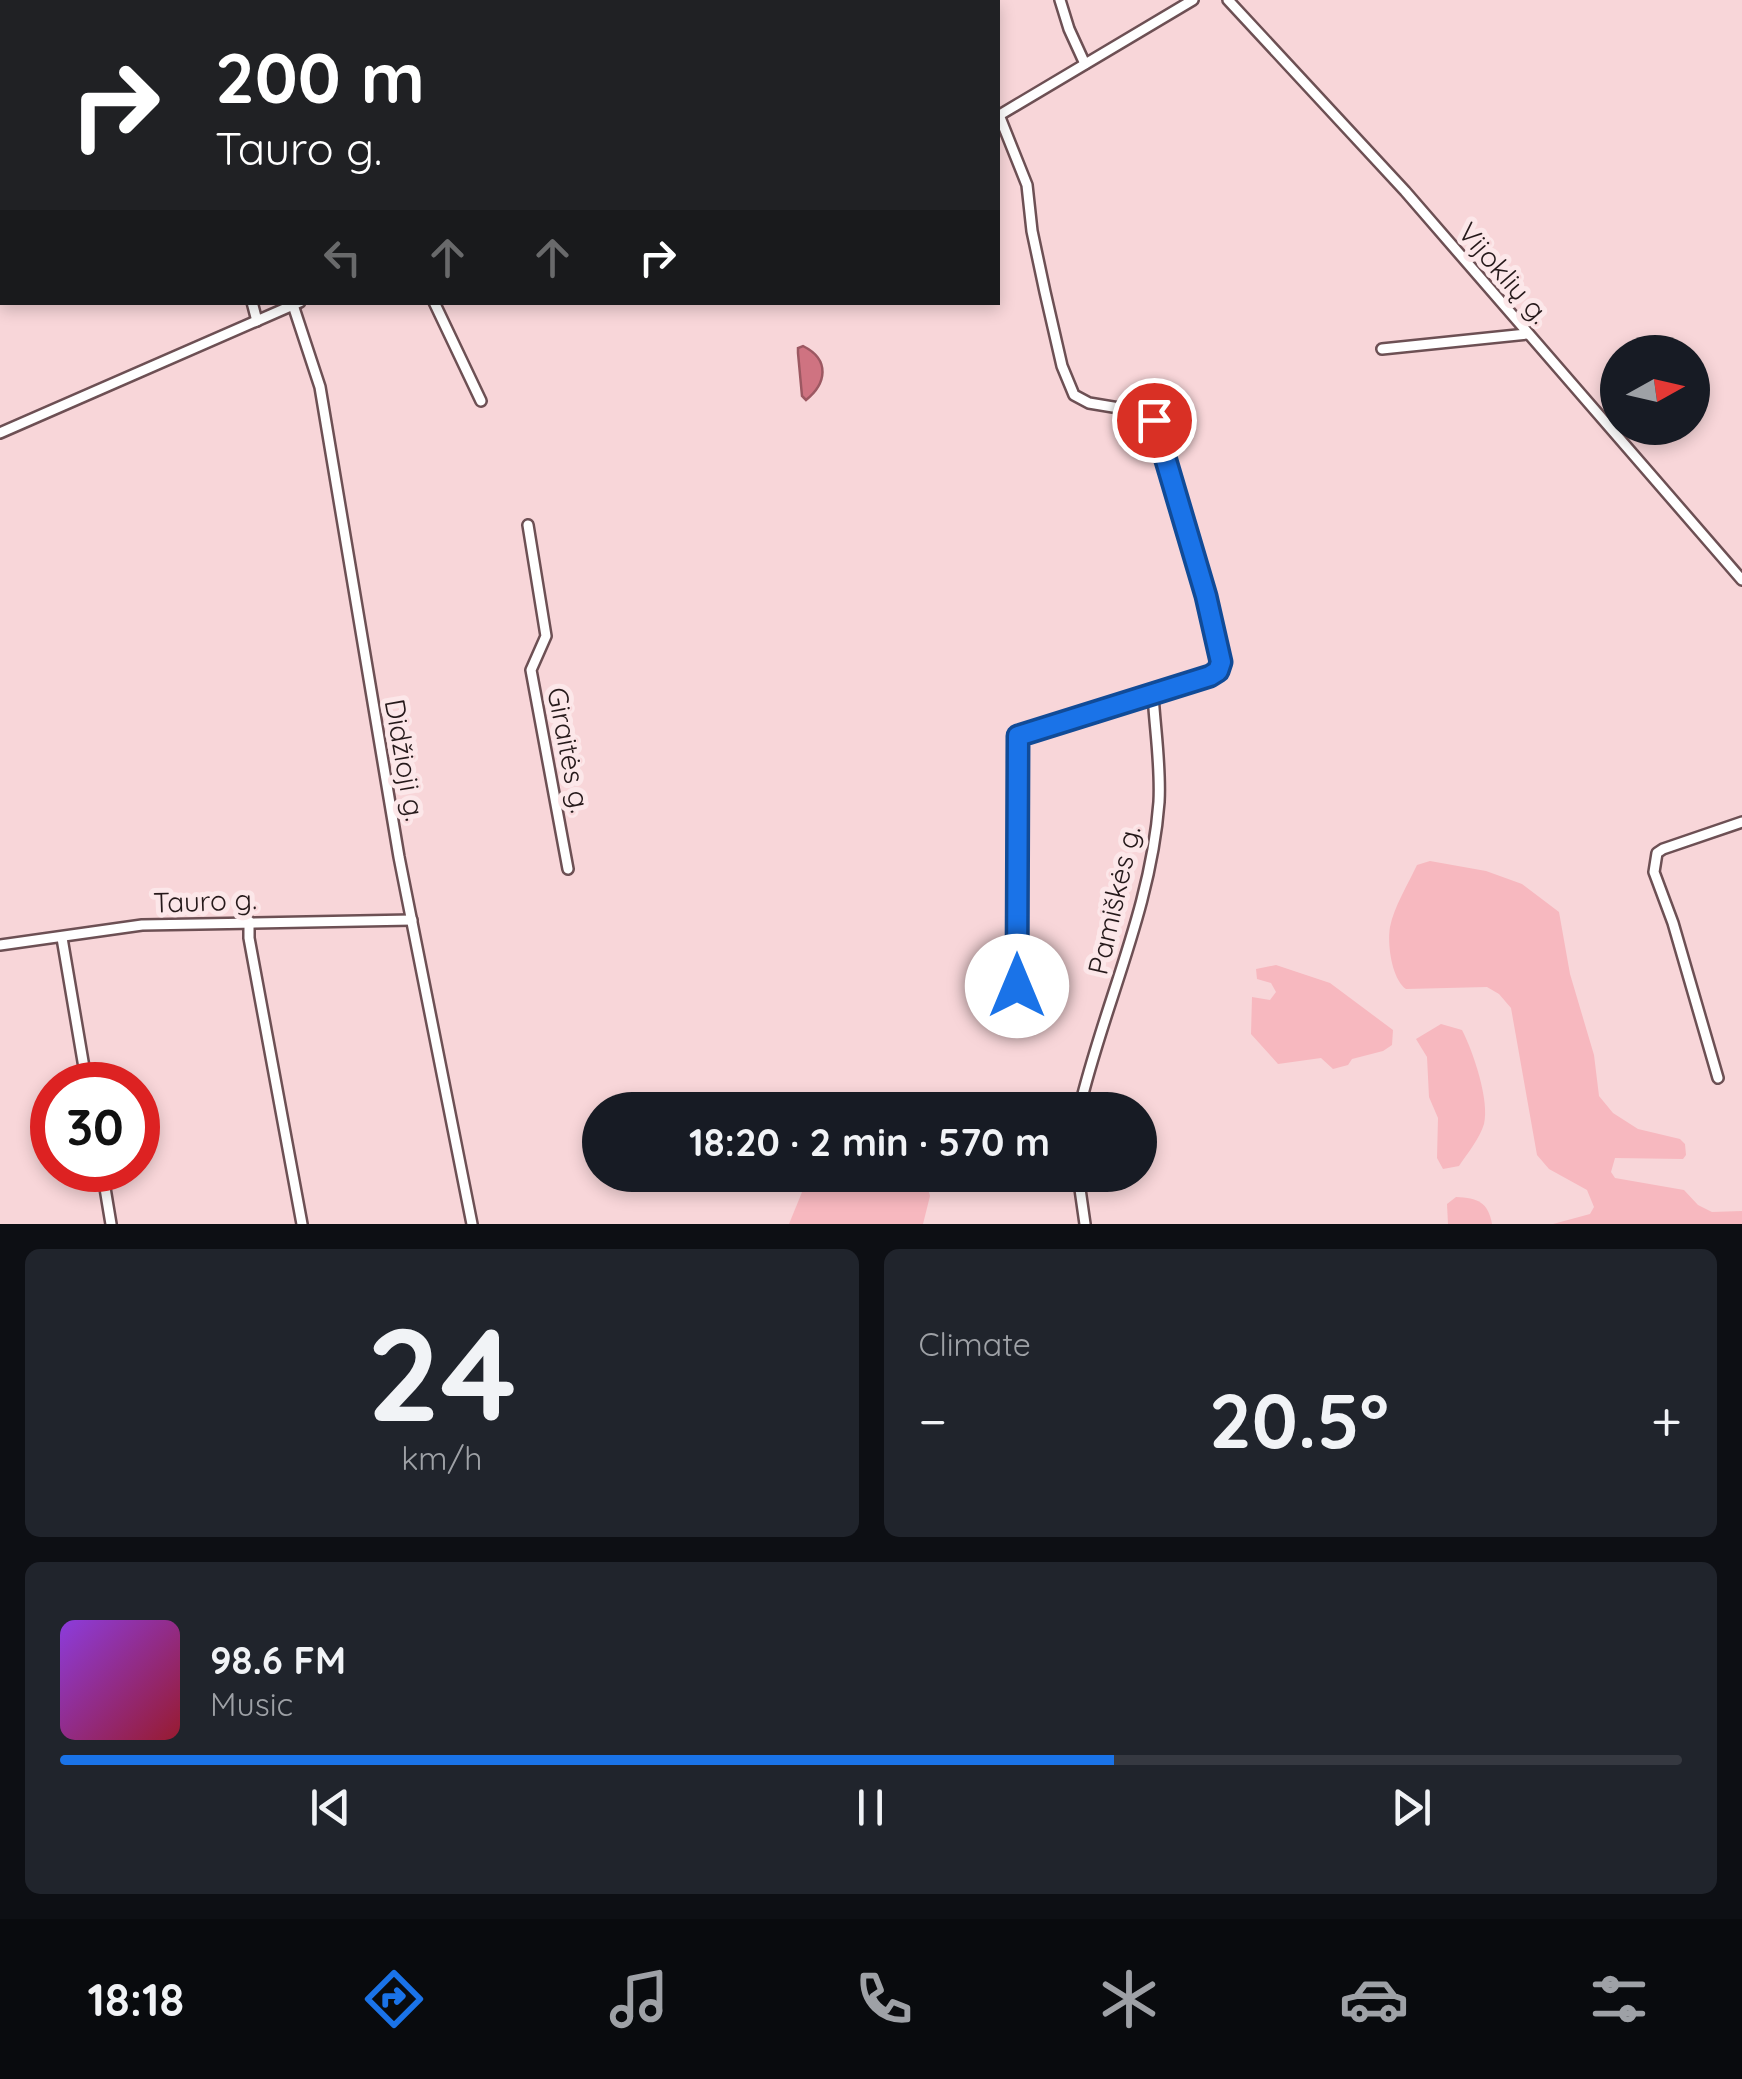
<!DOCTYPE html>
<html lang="en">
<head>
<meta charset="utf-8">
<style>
	:root { --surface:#171b24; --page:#20242c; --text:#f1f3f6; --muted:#9ea1a6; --line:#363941; --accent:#1a73e8 }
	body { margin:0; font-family:Quicksand,sans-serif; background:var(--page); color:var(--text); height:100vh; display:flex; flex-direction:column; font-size:38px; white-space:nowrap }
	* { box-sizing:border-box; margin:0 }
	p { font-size:32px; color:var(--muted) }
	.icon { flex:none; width:55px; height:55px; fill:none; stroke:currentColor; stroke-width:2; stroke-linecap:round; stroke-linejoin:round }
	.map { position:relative; height:1224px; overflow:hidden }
	.drawer { display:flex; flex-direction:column; gap:25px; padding:25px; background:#0d0f14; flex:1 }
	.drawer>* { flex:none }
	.top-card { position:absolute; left:0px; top:0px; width:1000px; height:305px; box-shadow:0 5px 15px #0003; background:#202124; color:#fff; overflow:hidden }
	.needle { width:65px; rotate:82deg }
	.controls { position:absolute; left:1600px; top:335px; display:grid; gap:20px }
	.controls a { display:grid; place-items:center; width:110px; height:110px; border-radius:50%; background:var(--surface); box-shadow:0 5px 15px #0003; font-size:50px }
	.speed { position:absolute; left:30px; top:1062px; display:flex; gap:20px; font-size:50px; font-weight:700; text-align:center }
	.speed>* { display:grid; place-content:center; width:130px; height:130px; border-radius:50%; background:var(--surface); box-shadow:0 5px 15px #0003; line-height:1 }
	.speed .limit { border:15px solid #d22; background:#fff; color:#111 }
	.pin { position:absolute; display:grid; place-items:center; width:85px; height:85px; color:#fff; margin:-42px; border:5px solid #fff; border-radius:50%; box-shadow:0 2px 10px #0007 }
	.me { position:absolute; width:110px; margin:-55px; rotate:0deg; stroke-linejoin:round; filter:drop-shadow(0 0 8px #0008) }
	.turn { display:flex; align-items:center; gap:35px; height:210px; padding:0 50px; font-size:45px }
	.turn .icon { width:130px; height:130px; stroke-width:2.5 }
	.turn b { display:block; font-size:70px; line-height:85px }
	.lanes { display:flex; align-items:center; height:95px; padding:0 50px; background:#0003; justify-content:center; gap:50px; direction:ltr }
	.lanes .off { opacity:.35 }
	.big { font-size:75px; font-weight:700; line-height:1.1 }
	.drawer .widget { flex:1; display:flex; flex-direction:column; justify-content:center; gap:15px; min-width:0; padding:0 35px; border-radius:15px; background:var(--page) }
	.drawer .dial { align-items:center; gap:0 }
	.dial b { font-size:130px; line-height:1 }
	.song { display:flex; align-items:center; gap:30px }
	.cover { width:120px; height:120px; border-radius:15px; background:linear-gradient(135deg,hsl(270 70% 55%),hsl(350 70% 35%)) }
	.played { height:10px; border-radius:5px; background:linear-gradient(90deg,var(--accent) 65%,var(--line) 65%) }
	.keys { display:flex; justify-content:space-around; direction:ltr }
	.heat { display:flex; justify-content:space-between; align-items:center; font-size:55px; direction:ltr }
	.drawer .tiles { flex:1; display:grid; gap:25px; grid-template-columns:1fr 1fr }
	.widget:last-child { grid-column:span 2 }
	.trip { position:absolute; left:582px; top:1092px; width:575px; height:100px; border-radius:50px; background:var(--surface); box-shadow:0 5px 15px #0003; font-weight:700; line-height:100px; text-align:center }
	.dock { display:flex; height:160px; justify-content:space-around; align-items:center; background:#090b0e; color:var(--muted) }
	.dock .icon { width:70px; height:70px }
	.dock .active { color:var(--accent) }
	.dock b { font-size:45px; color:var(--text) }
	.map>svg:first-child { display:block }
</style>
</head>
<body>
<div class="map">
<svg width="1742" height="1224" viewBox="0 0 1742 1224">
	<rect width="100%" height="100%" fill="#f8d6d9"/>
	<!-- green -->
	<g fill="#f7b8bf">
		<polygon points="0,0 149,0 2,2 2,115"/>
		<path d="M1430,861L1486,871L1522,884L1559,912L1570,974L1594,1055L1599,1096L1613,1113L1638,1129L1680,1139L1685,1144L1686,1155L1683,1159L1615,1158L1611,1172L1615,1178L1684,1190L1698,1205L1712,1212L1742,1211V1224H1553L1590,1214L1594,1207L1587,1190L1549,1169L1537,1155L1511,1008L1499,994L1487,987L1406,989C1392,979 1387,945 1390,927C1394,907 1408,884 1417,865Z"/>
		<polygon points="1276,965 1330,983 1393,1030 1392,1045 1383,1051 1352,1059 1348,1065 1333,1069 1321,1058 1278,1064 1251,1034 1252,997 1270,1000 1276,992 1271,983 1257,979 1256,969"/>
		<path d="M1441,1024L1462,1030C1473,1051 1490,1101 1484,1124C1480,1138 1467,1154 1459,1166L1443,1169L1437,1158L1438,1118L1429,1097L1427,1057L1416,1039Z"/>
		<polygon points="809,1175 924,1175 930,1196 923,1224 789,1224"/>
		<path d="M1456,1197C1478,1198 1488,1202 1492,1224H1448L1447,1204Z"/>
	</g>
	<!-- water -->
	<path fill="#cf7381" stroke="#9c5862" stroke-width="2.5" d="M803,346C831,360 826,384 806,400L802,396L798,353V348Z"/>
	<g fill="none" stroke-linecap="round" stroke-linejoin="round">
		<!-- minor casing -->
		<g stroke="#6d5054" stroke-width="14">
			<g id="minor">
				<polyline points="239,0 241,2"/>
				<polyline points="922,0 923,2"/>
				<polyline points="1060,0 1069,29 1085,64"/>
				<polyline points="1228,0 1405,191 1742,580"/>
				<polyline points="712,2 715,0"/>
				<polyline points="999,115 1027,185 1032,231 1045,292 1062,366 1074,395 1089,403 1143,412 1154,420 1206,596 1221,662 1218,671 1210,676 1018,736 1017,985"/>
				<polyline points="998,116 1193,0"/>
				<polyline points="0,126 2,127"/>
				<polyline points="252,302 257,321"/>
				<polyline points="434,302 481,401"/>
				<polyline points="293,305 320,387 399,857 472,1224"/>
				<polyline points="1382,349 1527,334"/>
				<polyline points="0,433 300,302"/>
				<polyline points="528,525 546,636 531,670 568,869"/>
				<polyline points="249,921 249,938 302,1224"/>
				<polyline points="62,938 87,1085"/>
				<polyline points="0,945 142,925 412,920"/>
				<polyline points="1718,1078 1673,923 1654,872 1657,853 1663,849 1742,822"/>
				<path d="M1079,1110C1103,1007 1151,910 1159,802C1161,766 1155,730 1153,694"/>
				<polyline points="102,1170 111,1224"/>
				<polyline points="1078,1175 1085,1224"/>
			</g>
		</g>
		<!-- minor -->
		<use href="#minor" stroke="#fff" stroke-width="9"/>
	</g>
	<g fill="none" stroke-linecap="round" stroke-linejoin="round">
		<!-- route casing -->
		<g stroke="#114b97" stroke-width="25">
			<polyline id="route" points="1017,986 1018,736 1210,676 1218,671 1221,662 1206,596 1154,420"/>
		</g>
		<!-- route -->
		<use href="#route" stroke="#1a73e8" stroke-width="18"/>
	</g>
	<g text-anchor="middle" stroke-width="10" stroke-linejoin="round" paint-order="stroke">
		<!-- street labels -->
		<g font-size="28" fill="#25191a" stroke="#fce7e9">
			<text transform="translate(1504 273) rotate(49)" y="10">Vijoklių g.</text>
			<text transform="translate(569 750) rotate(79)" y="10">Giraitės g.</text>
			<text transform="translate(405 760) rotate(80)" y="10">Didžioji g.</text>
			<text transform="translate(1114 900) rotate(-77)" y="10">Pamiškės g.</text>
			<text transform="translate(205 901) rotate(-2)" y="10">Tauro g.</text>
		</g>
	</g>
</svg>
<div class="controls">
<a><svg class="needle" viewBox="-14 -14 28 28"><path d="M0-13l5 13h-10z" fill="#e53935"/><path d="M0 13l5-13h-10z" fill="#9ea1a6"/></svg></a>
</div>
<div class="speed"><div class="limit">30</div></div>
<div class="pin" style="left:1154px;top:420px;background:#d93025"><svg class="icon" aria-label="arrive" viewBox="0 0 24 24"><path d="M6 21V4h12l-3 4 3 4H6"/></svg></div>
<svg class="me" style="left:1017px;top:986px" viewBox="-20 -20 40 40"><circle r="19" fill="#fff"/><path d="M0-13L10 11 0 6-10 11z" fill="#1a73e8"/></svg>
<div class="trip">18:20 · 2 min · 570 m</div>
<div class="top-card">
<div class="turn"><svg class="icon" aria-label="right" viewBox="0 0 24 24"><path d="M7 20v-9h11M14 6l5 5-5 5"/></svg><div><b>200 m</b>Tauro g.</div></div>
<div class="lanes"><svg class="icon off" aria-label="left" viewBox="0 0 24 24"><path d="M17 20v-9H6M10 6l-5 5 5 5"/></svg><svg class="icon off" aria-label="ahead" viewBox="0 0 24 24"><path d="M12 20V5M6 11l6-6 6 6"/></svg><svg class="icon off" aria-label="ahead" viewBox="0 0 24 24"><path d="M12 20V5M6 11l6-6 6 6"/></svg><svg class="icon" aria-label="right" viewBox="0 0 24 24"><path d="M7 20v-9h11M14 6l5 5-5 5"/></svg></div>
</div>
</div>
<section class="drawer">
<div class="tiles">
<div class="widget dial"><b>24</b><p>km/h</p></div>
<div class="widget"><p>Climate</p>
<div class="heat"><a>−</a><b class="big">20.5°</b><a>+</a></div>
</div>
<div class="widget">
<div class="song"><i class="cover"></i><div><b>98.6 FM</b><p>Music</p></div></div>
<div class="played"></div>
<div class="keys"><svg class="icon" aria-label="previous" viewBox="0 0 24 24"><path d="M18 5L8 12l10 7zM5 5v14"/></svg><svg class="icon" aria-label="pause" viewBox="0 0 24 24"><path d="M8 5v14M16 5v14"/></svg><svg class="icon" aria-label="next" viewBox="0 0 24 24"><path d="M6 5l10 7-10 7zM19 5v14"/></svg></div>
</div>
</div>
</section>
<nav class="dock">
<b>18:18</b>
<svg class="icon active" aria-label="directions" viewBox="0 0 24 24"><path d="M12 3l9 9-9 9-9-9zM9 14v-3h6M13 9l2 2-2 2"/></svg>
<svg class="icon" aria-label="music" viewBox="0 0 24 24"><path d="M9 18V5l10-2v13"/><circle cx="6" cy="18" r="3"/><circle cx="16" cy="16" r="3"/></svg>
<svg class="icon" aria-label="phone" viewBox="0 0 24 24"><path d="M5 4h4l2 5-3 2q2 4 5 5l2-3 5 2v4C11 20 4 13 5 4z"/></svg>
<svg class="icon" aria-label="climate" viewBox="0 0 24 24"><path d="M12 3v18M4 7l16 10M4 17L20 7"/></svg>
<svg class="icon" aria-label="car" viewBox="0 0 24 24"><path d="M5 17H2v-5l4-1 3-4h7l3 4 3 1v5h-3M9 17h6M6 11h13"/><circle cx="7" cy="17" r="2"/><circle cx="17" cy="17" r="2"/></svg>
<svg class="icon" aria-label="filters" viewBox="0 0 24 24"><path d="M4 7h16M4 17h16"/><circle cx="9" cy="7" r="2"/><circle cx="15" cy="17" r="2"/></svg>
</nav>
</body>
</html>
